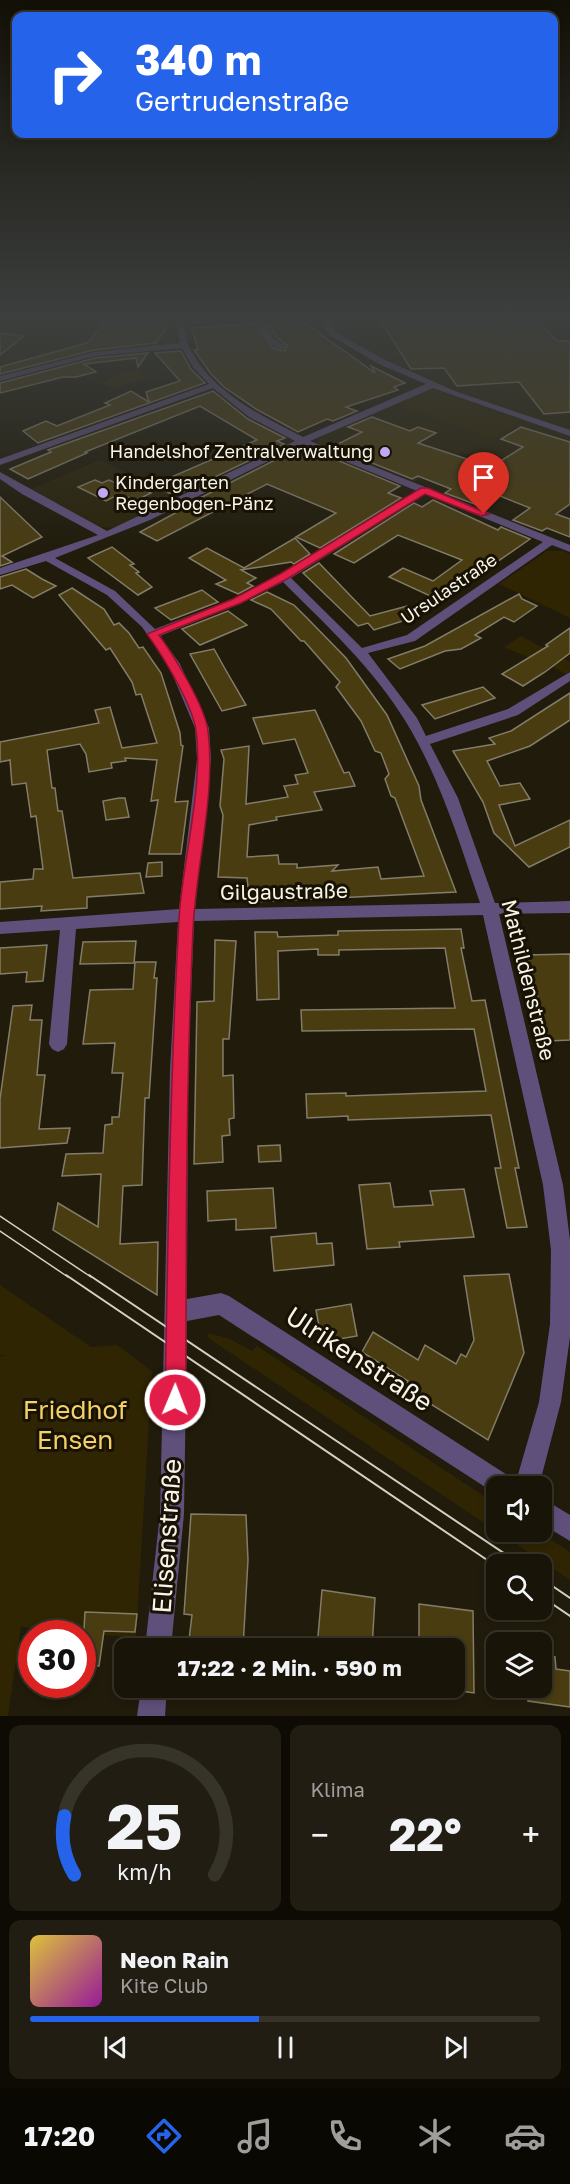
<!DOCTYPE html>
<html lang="de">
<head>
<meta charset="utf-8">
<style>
	:root { --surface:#181408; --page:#211d12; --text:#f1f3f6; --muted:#9f9e9c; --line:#363329; --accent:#2563eb }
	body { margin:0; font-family:"Golos Text",sans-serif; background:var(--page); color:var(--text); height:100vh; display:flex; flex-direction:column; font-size:22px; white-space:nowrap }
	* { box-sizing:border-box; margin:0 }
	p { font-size:20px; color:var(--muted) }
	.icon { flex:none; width:33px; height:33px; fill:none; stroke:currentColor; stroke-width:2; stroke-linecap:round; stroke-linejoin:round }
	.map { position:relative; height:1716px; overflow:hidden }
	.panel { display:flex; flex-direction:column; gap:9px; padding:9px; background:#0d0b04; flex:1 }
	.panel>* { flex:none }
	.guide { position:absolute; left:12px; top:12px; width:546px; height:126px; border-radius:12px; box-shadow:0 3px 9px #0003,0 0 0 2px var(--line); background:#2563eb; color:#fff; overflow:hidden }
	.tools { position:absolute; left:486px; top:1476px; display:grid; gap:12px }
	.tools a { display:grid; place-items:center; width:66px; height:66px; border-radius:12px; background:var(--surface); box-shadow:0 3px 9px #0003,0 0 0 2px var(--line); font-size:30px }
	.speed { position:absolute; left:18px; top:1620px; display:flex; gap:12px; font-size:30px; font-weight:700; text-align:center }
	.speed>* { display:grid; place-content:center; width:78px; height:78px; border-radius:50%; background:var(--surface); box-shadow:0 3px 9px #0003,0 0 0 2px var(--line); line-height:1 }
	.speed .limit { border:9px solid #d22; background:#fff; color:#111 }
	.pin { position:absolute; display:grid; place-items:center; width:51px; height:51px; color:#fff; margin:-62px -26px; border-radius:50% 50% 50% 0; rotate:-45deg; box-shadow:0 0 6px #0007 }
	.pin .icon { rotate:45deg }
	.me { position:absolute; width:66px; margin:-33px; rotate:1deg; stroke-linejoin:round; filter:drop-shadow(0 0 4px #0008) }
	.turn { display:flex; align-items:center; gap:21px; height:126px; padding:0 24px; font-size:27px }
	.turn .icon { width:78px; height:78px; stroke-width:2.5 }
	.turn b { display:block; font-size:42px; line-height:51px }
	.big { font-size:45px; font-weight:700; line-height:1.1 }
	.panel .widget { flex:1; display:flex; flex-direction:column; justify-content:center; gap:9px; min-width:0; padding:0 21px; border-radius:12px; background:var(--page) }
	.panel .dial { align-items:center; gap:0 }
	.dial svg { height:156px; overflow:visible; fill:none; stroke:var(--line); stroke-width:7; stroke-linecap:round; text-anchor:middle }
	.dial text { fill:var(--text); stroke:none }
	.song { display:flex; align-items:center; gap:18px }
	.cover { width:72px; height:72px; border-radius:9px; background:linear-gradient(135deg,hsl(50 70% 55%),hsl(300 70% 35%)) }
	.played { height:6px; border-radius:3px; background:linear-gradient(90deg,var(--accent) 45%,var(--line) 45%) }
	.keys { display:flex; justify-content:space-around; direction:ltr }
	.heat { display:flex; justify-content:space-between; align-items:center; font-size:33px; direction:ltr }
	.panel .tiles { flex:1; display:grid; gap:9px; grid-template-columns:1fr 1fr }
	.widget:last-child { grid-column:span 2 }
	.trip { position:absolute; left:114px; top:1638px; width:351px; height:60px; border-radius:12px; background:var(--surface); box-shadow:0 3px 9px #0003,0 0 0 2px var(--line); font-weight:700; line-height:60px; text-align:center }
	.menu { display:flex; height:96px; justify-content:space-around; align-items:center; background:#0a0803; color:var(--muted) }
	.menu .icon { width:42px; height:42px }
	.menu .current { color:var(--accent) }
	.menu b { font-size:27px; color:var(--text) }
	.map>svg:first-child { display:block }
</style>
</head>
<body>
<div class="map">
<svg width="570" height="1716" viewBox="0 0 570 1716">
	<rect width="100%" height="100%" fill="#201b0a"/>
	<!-- built -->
	<g fill="#2a230a">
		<polygon points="0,317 181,317 173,324 177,344 96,352 0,377"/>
		<polygon points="325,317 570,317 570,491 460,452 415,482 319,444 318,438 390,403 434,385 373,356 334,333"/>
		<polygon points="100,460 177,497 113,528 100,527 31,489"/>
	</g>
	<!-- green -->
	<g fill="#2f2503">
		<polygon points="133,370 147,378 113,388 101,383 110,380 108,378"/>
		<polygon points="429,391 435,391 519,421 491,438 392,403"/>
		<polygon points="547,551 563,551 570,554 570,618 499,584"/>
		<path d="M521,636L570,662V671L566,674C546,663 525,657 504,647Z"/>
		<polygon points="0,1285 91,1347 117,1345 152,1371 136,1638 21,1627 8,1716 0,1716 0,1356 7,1355 0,1355"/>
		<polygon points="209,1333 230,1339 252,1351 257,1346 496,1504 496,1531 207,1337"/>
		<polygon points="498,1532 539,1532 570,1552 570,1580"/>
	</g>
	<!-- building -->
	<g fill="#493c11" stroke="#837c69" stroke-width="1.5">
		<polygon points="378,317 534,317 557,341 570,341 570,412 544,414 519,382 457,386 444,368 411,369"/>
		<polygon points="107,320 169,324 156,343 94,350 0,374 0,367 87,343"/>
		<polygon points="296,322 305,323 375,373 371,366 405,383 394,387 398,390 346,407 357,411 333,421 327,419 298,432 256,409 224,387 211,374 194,350 198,350 192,328 251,324 256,324 273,348 285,351 287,345 277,338 268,324"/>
		<polygon points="0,333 24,336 0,355"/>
		<polygon points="181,351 191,369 205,383 38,443 23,431 46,421 57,426 110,405 105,403 131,391 149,402 146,392 180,381 155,353"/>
		<polygon points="148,353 138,367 136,358 84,364 96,372 76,377 63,377 0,393 0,383 95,358"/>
		<polygon points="213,391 248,419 285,438 277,441 284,444 175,496 153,485 257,440 200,406 85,452 87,453 28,479 10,469 51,452 48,450"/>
		<polygon points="372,417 410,431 418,427 436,433 418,443 491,467 523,447 501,439 521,427 570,442 570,504 556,514 570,519 570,537 547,528 542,531 513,520 530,508 495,494 477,505 445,493 451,489 418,476 412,479 332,447 362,432 348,427"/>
		<polygon points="297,449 314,456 320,453 400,486 388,493 401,498 320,548 296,537 336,513 267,484 157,541 140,532 192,504 190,503"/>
		<polygon points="95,480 102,483 109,480 123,486 130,483 151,493 135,501 128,497 120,500 113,497 106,501 78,487"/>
		<polygon points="0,497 42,537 2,556 12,562 0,566"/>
		<polygon points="433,500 498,530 501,527 530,539 441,601 389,577 403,568 433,581 462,560 398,535 354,563 334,554 414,503 422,507"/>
		<polygon points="295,538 310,554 294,564 291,562 241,570 256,578 247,583 253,586 238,594 216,584 226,580 189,558 207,548 244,568"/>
		<polygon points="112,547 134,564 130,565 139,572 136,573 152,587 138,595 88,558"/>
		<polygon points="319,563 370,616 407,606 419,616 374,630 368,623 358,626 303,573"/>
		<polygon points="26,569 42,579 56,586 33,598 12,585 0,589 0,577"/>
		<polygon points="72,588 104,609 114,625 119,623 129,633 139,648 143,647 161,673 180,733 181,745 183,746 175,802 188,801 181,854 149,854 158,800 151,801 157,760 125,758 126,761 111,763 112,768 89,772 86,754 80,744 47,750 52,788 55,788 58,811 62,811 73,878 140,873 144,893 87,897 87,908 41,911 42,906 0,909 0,882 33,879 34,869 43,869 36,816 31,817 26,783 12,785 10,760 0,762 0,742 99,723 95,710 110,707 122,748 157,743 141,694 136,695 132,682 110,648 106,650 59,595"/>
		<polygon points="202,590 218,602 171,620 155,608"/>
		<polygon points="267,592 294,605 308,619 346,658 387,715 419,786 421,800 456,892 255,902 254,896 249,896 247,878 218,877 223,815 220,806 224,759 221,750 249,746 246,804 288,797 284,786 298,784 295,775 308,773 295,739 263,744 253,718 315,710 344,773 349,772 355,786 314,792 322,810 276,817 277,820 249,825 247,857 278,855 279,864 297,864 297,868 338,865 332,871 378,867 381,879 424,876 395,798 391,796 385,779 389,774 381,753 375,751 361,721 336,687 340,682 304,641 301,641 271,609 251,600"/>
		<polygon points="519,594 522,599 537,606 514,622 504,617 475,635 481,638 461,649 445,651 400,669 388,659 425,646"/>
		<polygon points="228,611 247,625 200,645 182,629"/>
		<polygon points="570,628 570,653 545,672 523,686 502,674 548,646 546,645"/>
		<polygon points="214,649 224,667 246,705 222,711 190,654"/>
		<polygon points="483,687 495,698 435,719 422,705"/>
		<polygon points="570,693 570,720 530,746 487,761 500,786 520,783 530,799 499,805 515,846 570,820 570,847 529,867 494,833 483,802 453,751 495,744 489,738 511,731"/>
		<polygon points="119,798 125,798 129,817 106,820 103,801"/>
		<polygon points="162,862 162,876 146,877 148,863"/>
		<polygon points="461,929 464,948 461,948 472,1001 485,1000 490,1025 519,1168 515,1168 527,1227 507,1228 495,1168 501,1168 491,1115 348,1120 348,1116 307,1118 306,1094 346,1093 346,1096 486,1091 474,1029 302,1031 301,1010 455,1008 445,948 339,950 339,955 318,955 318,949 278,951 279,999 257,1000 255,932 277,932 278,937 338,935 338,931"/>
		<polygon points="215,940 236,941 229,1039 223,1039 223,1076 233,1075 234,1118 229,1119 230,1135 222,1136 223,1162 194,1164 197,1002 214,1001"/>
		<polygon points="136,941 134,963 80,964 83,942"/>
		<polygon points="47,945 43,981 26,982 27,972 0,974 0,948"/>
		<polygon points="570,954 570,1040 549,1041 527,955"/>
		<polygon points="135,962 156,962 154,978 157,978 149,1098 145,1098 142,1185 123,1186 120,1244 158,1242 157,1295 53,1230 58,1203 98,1227 101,1174 62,1176 66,1154 103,1153 105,1125 112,1124 112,1117 119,1117 123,1073 112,1073 115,1043 83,1044 90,990 133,989"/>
		<polygon points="32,1005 30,1020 42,1020 37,1075 45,1075 39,1129 70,1128 67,1143 0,1148 0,1099 13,1006"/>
		<polygon points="280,1145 281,1161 259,1162 258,1146"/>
		<polygon points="390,1183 394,1207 433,1205 430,1191 464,1189 474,1237 399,1242 400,1247 367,1249 359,1185"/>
		<polygon points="273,1188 276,1228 236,1230 236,1219 208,1221 207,1191"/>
		<polygon points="316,1233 317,1244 332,1243 334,1265 274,1271 271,1237"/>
		<polygon points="509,1274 524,1353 488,1440 405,1388 408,1381 362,1352 373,1332 418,1360 425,1345 456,1364 461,1354 466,1357 474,1340 464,1276"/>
		<polygon points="351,1304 357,1336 322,1342 316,1310"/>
		<polygon points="191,1514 246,1515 248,1560 243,1648 188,1648 192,1615 184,1614"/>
		<polygon points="322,1590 375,1598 372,1648 317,1648"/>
		<polygon points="419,1604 473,1611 474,1693 454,1690 454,1648 419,1648"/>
		<polygon points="85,1612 137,1614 135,1632 104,1631 99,1666 82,1665"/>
		<polygon points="542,1655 555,1657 556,1669 570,1671 570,1707 528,1701 528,1688 542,1688"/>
	</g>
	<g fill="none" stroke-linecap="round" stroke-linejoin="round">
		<!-- street -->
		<g fill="#5f4f7b" fill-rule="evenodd">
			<path d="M142,317H225L184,319C185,328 185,339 189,346C208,390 263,417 303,437L426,384L379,364L329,335L321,317H328L335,332L385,360L457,392L570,430V436L433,388L310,441L570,545V552L552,545L415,641L368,653L417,718L426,736L508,709L570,672V681L518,715L430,744L458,798L495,903L570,901V913L499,914L563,1185L570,1240V1337L561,1402L539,1486H496V1494L219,1315L187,1321L184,1514L171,1648H145L160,1514L170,1070L178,922L76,929L67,1044L64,1049L58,1052L52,1049L49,1044L60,930L0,934V922L179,909L197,759L195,728L168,664L142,627L107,595L46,561L0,575V568L98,535L22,494L0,479V472L107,531L295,441L249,417L213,388L0,465V459L209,384L193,367L182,348L95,356L0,381V376L95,352L180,343L176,319ZM303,444L417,491L280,575L233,599L155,629L115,591L55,558L150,520ZM425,494L543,542L407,635L362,648L291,578ZM283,582C327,626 373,668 406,722C440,778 459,841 480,903L195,909L211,759L209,728L180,664L160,636L241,603ZM483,915L543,1185L551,1250L550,1324L539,1402L515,1485L512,1478L229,1296L221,1293L187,1299L188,1070L194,921Z"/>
			<path d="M255,317H262L275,340L285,345V349C268,349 262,330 255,317Z"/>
			<polygon points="542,1498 570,1515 570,1541 542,1524"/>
			<polygon points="141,1688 167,1688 165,1716 137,1716"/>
		</g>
		<!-- tram-far1 -->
		<g stroke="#d4d0c4" stroke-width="1.5">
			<polyline points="0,1216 91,1277"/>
			<polyline points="0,1231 68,1277"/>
		</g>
		<!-- tram -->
		<g stroke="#d4d0c4" stroke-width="2">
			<polyline points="66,1275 496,1566"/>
			<polyline points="89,1275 520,1564"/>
			<polyline points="542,1579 570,1598"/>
			<polyline points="542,1597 570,1616"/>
		</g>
	</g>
	<!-- sky -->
	<linearGradient id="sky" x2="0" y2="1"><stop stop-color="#120f06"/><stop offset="0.57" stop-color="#3c3f3e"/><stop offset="1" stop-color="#3c3f3e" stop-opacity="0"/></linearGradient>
	<rect width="570" height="558" fill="url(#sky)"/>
	<!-- route -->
	<path fill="#e11d48" stroke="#92132f" stroke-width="1.5" d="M421,488H428L489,514L481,516L425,494L287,579L241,603L159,635C174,656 205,706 208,731C216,793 196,866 193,929C186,1086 186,1243 186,1400L183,1407L175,1410L168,1407L165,1400C168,1240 170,1080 179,920C182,862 204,786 196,730C192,704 163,656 147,634L233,599L280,574Z"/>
	<!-- markers -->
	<g fill="#c2a7f2" stroke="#171203" stroke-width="2">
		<circle cx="385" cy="452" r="6"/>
		<circle cx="103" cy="493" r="6"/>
	</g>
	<g text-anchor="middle" stroke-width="6" stroke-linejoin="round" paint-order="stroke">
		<!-- far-poi labels -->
		<g font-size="18" fill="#f8f4e9" stroke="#171203" text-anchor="end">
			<text x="373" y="458">Handelshof Zentralverwaltung</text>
			<text x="115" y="489" text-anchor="start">Kindergarten<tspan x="115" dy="21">Regenbogen-Pänz</tspan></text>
		</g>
		<!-- far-street labels -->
		<g font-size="18" fill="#f8f4e9" stroke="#171203">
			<text transform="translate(449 589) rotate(-34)" y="6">Ursulastraße</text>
		</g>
		<!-- street labels -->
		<g font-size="21" fill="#f8f4e9" stroke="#171203">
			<text transform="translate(284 892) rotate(-1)" y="7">Gilgaustraße</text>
			<text transform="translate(528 980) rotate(76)" y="7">Mathildenstraße</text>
		</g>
		<!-- near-street labels -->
		<g font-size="26" fill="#f8f4e9" stroke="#171203">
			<text transform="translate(359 1359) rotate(33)" y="9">Ulrikenstraße</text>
			<text transform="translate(167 1536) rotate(-86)" y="9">Elisenstraße</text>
		</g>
		<!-- near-park labels -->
		<g font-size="26" fill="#f3d164" stroke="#171203">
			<text x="75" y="1419">Friedhof<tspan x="75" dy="30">Ensen</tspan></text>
		</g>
	</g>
</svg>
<div class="tools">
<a><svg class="icon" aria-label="sound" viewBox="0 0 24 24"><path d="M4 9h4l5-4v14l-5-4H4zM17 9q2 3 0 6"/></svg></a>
<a><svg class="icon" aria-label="search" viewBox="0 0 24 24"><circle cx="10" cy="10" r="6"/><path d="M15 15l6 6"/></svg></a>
<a><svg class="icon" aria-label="layers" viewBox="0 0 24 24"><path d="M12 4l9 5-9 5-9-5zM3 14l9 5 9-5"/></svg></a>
</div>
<div class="speed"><div class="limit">30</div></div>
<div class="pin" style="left:484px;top:514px;background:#d93025"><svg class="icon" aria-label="arrive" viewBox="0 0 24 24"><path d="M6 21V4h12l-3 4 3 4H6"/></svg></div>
<svg class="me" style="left:175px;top:1400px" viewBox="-20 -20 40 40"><circle r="17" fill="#e11d48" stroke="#fff" stroke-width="3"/><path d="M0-11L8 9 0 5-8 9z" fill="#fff"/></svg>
<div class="trip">17:22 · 2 Min. · 590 m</div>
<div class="guide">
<div class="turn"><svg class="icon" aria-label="right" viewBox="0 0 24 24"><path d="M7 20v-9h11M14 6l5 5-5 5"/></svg><div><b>340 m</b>Gertrudenstraße</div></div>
</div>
</div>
<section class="panel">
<div class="tiles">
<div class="widget dial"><svg viewBox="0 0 100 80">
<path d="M14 69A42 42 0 1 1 86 69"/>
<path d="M14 69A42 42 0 0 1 9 39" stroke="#2563eb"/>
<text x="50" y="56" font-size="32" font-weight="700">25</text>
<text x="50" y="72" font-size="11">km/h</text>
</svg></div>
<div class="widget"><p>Klima</p>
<div class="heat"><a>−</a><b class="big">22°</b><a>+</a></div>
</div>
<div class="widget">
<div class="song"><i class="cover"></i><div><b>Neon Rain</b><p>Kite Club</p></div></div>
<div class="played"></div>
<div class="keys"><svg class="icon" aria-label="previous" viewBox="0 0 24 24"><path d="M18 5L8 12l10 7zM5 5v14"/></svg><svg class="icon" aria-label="pause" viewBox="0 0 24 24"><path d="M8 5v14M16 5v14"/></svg><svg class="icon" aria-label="next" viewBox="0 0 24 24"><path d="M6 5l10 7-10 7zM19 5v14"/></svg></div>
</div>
</div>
</section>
<nav class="menu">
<b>17:20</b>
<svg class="icon current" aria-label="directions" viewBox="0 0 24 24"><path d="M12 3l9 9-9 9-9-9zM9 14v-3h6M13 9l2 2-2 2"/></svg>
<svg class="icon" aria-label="music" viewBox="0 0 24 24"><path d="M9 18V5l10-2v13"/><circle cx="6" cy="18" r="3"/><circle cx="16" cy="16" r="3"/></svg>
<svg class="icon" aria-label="phone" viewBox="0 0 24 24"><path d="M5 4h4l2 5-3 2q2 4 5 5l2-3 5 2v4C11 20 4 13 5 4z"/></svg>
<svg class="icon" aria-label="climate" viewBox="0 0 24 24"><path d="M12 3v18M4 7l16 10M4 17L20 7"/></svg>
<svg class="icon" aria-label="car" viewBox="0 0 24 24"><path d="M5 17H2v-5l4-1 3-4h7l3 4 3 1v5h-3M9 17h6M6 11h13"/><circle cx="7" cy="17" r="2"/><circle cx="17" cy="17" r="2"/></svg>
</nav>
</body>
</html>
